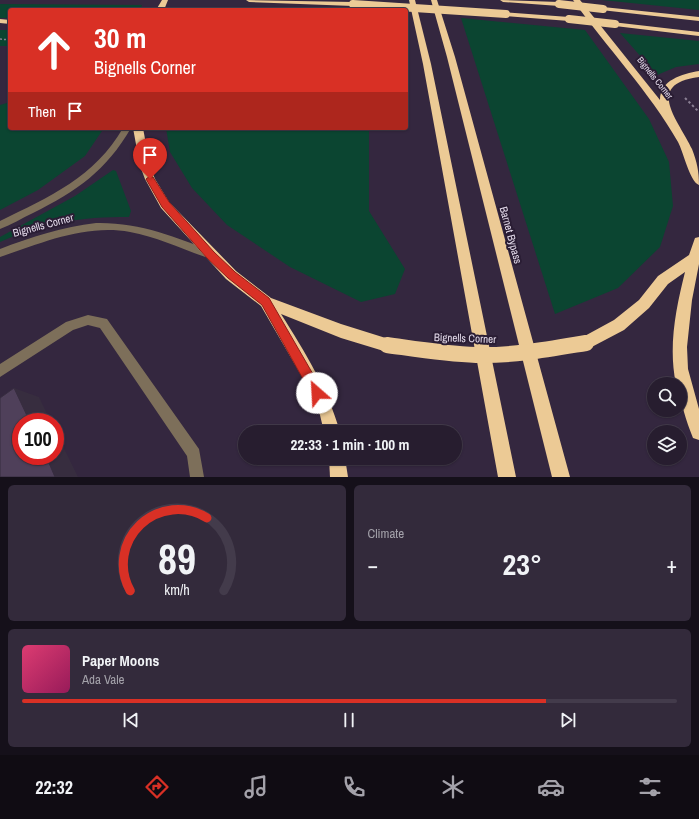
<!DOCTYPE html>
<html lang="en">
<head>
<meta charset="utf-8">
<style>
	:root { --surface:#271d2f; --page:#332a3b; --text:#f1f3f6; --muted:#a4a2aa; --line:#433b4b; --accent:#d93025 }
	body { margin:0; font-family:"Archivo Narrow",sans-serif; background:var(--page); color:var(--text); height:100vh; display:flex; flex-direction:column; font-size:15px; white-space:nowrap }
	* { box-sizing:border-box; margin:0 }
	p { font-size:13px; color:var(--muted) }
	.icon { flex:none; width:22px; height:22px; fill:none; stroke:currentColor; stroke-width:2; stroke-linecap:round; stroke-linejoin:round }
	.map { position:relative; height:477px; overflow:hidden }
	.side { display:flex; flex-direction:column; gap:8px; padding:8px; background:#15101a; flex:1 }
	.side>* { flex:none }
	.banner { position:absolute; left:8px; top:8px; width:400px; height:122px; border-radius:4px; box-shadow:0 1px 3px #0004,0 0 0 1px var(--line); background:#d93025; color:#fff; overflow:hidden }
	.buttons { position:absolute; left:647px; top:377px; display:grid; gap:8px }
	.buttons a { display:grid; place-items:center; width:40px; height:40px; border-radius:50%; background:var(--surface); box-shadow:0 1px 3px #0004,0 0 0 1px var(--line); font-size:20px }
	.speed { position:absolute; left:12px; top:413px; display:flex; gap:8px; font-size:20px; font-weight:700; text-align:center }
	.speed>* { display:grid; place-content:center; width:52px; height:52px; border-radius:50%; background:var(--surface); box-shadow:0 1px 3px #0004,0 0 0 1px var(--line); line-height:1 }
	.speed .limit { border:6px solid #d22; background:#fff; color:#111 }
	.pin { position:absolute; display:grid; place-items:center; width:34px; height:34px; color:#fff; margin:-41px -17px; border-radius:50% 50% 50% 0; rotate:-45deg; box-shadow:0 0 4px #0007 }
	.pin .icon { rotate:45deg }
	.me { position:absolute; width:44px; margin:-22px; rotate:334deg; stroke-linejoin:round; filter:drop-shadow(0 0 3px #0008) }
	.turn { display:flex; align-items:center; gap:14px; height:84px; padding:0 20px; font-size:18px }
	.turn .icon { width:52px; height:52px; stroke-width:2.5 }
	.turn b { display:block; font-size:28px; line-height:34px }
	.then { display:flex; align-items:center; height:38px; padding:0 20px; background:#0003; gap:8px; font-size:15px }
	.big { font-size:30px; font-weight:700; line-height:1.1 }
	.side .card { flex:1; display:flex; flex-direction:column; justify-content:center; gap:6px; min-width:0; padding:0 14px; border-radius:6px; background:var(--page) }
	.side .dial { align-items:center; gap:0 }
	.dial svg { height:104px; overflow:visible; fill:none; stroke:var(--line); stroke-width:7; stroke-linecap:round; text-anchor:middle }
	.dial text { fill:var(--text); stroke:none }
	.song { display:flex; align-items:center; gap:12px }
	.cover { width:48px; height:48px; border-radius:6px; background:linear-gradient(135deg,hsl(340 70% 55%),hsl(330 70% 35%)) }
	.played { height:4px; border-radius:2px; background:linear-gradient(90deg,var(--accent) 80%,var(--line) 80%) }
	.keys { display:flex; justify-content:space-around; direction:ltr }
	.heat { display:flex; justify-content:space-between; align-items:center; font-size:22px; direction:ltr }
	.side .tiles { flex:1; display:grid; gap:8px; grid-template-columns:1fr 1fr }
	.card:last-child { grid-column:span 2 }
	.trip { position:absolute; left:238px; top:425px; width:224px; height:40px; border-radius:20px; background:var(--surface); box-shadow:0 1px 3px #0004,0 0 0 1px var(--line); font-weight:700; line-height:40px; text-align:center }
	.dock { display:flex; height:64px; justify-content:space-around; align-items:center; background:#100c13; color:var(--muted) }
	.dock .icon { width:28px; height:28px }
	.dock .on { color:var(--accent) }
	.dock b { font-size:18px; color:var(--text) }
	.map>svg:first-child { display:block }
</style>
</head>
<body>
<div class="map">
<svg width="699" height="477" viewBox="0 0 699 477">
	<rect width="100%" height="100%" fill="#34273f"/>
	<!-- green -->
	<g fill="#0b4531">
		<polygon points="602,0 699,0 699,10"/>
		<polygon points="0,4 142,5 140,10 10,10 10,18 0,18"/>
		<polygon points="180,7 305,9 313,10 179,10"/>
		<polygon points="461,18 585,30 649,119 669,162 673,206 660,247 618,288 555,314"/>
		<rect x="0" y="30" width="10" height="16"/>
		<polygon points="620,33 699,41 699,64 676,67 657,75"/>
		<polygon points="10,102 10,128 104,128 85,156 38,190 0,210 0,105"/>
		<polygon points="166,128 369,128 369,211 405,269 395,294 361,302 290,267 227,225 192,188 170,152"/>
		<path d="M113,170L116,171L131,211L129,217C81,217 44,222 0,242V237L75,196Z"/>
	</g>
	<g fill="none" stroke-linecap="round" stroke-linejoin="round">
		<!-- path-far1 -->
		<polyline stroke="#8a7f93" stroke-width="1.5" stroke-dasharray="2 2" stroke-linecap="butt" points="0,39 10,40"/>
		<!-- path -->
		<polyline stroke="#8a7f93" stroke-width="2" stroke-dasharray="2.5 2.5" stroke-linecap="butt" points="685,98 699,112"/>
		<!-- minor -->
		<g fill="#7d6f5a" fill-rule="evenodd">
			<path d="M123,128H131C106,171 77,191 33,213C22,218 11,225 0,229V221C49,197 95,177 123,128Z"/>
			<path d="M96,223C139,222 175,237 215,252L216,255L215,258L211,259C184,250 158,237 130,232C85,224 42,243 0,257V249C31,237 63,227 96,223Z"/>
			<polygon points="88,315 107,319 199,449 204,477 190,477 187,456 100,328 88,325 73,330 0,377 0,364 66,322"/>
		</g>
		<!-- highway -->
		<g fill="#ecca95" fill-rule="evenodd">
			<polygon points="162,0 168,0 164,10 156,10"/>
			<polygon points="246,0 353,2 356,4 353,6 249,2"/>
			<polygon points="409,0 415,0 431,64 516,477 498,477 423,64"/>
			<polygon points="431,0 437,0 455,57 570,477 552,477 447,57"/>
			<polygon points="500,0 559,2 562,4 559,6 503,2"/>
			<path d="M573,0H580L660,100C660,80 682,74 699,71V77C643,84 680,122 692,149C697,162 699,171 699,185C690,182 683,151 678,142C649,91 607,48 573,0Z"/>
			<polygon points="603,7 699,17 699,21 601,10 601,8"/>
			<polygon points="503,12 569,17 573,19 569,21 506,16 503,16"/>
			<polygon points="0,19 10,20 10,24 0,23"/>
			<polygon points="612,22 699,32 699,36 615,26 611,24"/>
			<path d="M133,128H143L150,166L155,179L169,202L236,271L271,298L341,324L392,340L394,345L392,350L387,352L341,338L281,314C305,352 328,389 340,432H324L320,415L308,387L261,306L226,279L161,208L145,179L140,166Z"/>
			<path d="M699,237V264L692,300L687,347L688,369L699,409V440L693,438C686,420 680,403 680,384H676C668,347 676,308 685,272L668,284L649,308L624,330L586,350L581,348L579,343L581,338L614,320L639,300L658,276L689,255L695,238Z"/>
			<polygon points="329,458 345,458 348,477 330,477"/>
		</g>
		<!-- highway-bridge-far1 -->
		<g stroke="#ecca95" stroke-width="8">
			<polyline points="353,4 506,14"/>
			<polyline points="559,4 603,9"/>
			<polyline points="569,19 615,24"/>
		</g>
		<!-- highway-bridge -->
		<path stroke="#ecca95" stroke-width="16" d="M387,345C416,349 446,354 476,355C513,356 550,349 586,343"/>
	</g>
	<!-- shaded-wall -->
	<g fill="#372d3f">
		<polygon points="14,388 39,397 51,422 30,422"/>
		<polygon points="55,430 78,477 55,477 46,456 55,456"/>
	</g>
	<!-- building -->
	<polygon fill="#4f405a" stroke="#372d3f" points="14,388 30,422 21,422 21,456 46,456 55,477 0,477 0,398"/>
	<!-- route -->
	<polygon fill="#d93025" stroke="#8d1f18" points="150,176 153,177 169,202 214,252 235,272 269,298 321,388 323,393 321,397 317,398 313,397 262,305 228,278 207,258 162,207 146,179"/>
	<g text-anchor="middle" stroke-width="4" stroke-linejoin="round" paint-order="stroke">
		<!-- far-street labels -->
		<g font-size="9" fill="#e3daea" stroke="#2a1d34">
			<text transform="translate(655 78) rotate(51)" y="3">Bignells Corner</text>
		</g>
		<!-- street labels -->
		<g font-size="11" fill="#e3daea" stroke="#2a1d34">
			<text transform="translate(43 225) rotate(-15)" y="4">Bignells Corner</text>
			<text transform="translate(511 235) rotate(75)" y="4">Barnet Bypass</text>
			<text transform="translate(465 338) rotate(2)" y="4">Bignells Corner</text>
		</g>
	</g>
</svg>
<div class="buttons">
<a><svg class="icon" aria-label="search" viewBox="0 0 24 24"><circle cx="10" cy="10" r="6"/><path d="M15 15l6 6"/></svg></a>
<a><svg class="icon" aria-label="layers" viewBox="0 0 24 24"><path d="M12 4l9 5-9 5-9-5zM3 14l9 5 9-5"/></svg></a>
</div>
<div class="speed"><div class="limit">100</div></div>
<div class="pin" style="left:150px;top:179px;background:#d93025"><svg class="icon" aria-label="arrive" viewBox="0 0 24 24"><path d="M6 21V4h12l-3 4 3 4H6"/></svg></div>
<svg class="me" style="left:317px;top:393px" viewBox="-20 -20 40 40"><circle r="19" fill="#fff"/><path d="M0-13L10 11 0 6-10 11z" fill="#d93025"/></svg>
<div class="trip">22:33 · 1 min · 100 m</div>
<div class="banner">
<div class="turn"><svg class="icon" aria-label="ahead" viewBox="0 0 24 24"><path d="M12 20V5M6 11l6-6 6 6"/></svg><div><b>30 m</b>Bignells Corner</div></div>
<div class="then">Then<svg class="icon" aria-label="arrive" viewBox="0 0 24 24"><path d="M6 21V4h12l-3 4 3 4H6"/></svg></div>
</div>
</div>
<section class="side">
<div class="tiles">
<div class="card dial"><svg viewBox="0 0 100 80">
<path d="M14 69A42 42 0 1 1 86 69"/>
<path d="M14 69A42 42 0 0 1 73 13" stroke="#d93025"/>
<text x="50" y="56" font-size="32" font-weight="700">89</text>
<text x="50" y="72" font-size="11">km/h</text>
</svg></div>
<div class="card"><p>Climate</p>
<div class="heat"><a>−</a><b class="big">23°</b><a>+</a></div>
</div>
<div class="card">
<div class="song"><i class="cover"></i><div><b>Paper Moons</b><p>Ada Vale</p></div></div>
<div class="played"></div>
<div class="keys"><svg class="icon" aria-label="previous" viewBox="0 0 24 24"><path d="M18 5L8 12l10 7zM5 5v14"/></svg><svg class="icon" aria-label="pause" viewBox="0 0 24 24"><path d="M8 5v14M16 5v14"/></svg><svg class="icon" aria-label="next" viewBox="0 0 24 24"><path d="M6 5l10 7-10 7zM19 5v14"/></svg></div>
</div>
</div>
</section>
<nav class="dock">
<b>22:32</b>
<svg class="icon on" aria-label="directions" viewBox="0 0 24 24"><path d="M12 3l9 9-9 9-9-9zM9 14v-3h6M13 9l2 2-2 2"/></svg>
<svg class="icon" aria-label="music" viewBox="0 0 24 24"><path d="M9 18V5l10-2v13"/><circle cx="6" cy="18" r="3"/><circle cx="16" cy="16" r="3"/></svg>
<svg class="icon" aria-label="phone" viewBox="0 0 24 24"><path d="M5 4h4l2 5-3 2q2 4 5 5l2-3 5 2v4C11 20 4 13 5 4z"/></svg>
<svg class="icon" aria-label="climate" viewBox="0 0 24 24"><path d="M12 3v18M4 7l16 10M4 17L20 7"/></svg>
<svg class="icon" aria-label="car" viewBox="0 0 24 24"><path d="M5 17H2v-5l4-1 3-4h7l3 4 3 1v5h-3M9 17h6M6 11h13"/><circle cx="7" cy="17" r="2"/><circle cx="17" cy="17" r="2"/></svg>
<svg class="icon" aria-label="filters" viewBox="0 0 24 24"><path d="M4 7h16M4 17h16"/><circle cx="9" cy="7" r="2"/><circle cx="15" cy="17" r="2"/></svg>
</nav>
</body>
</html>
